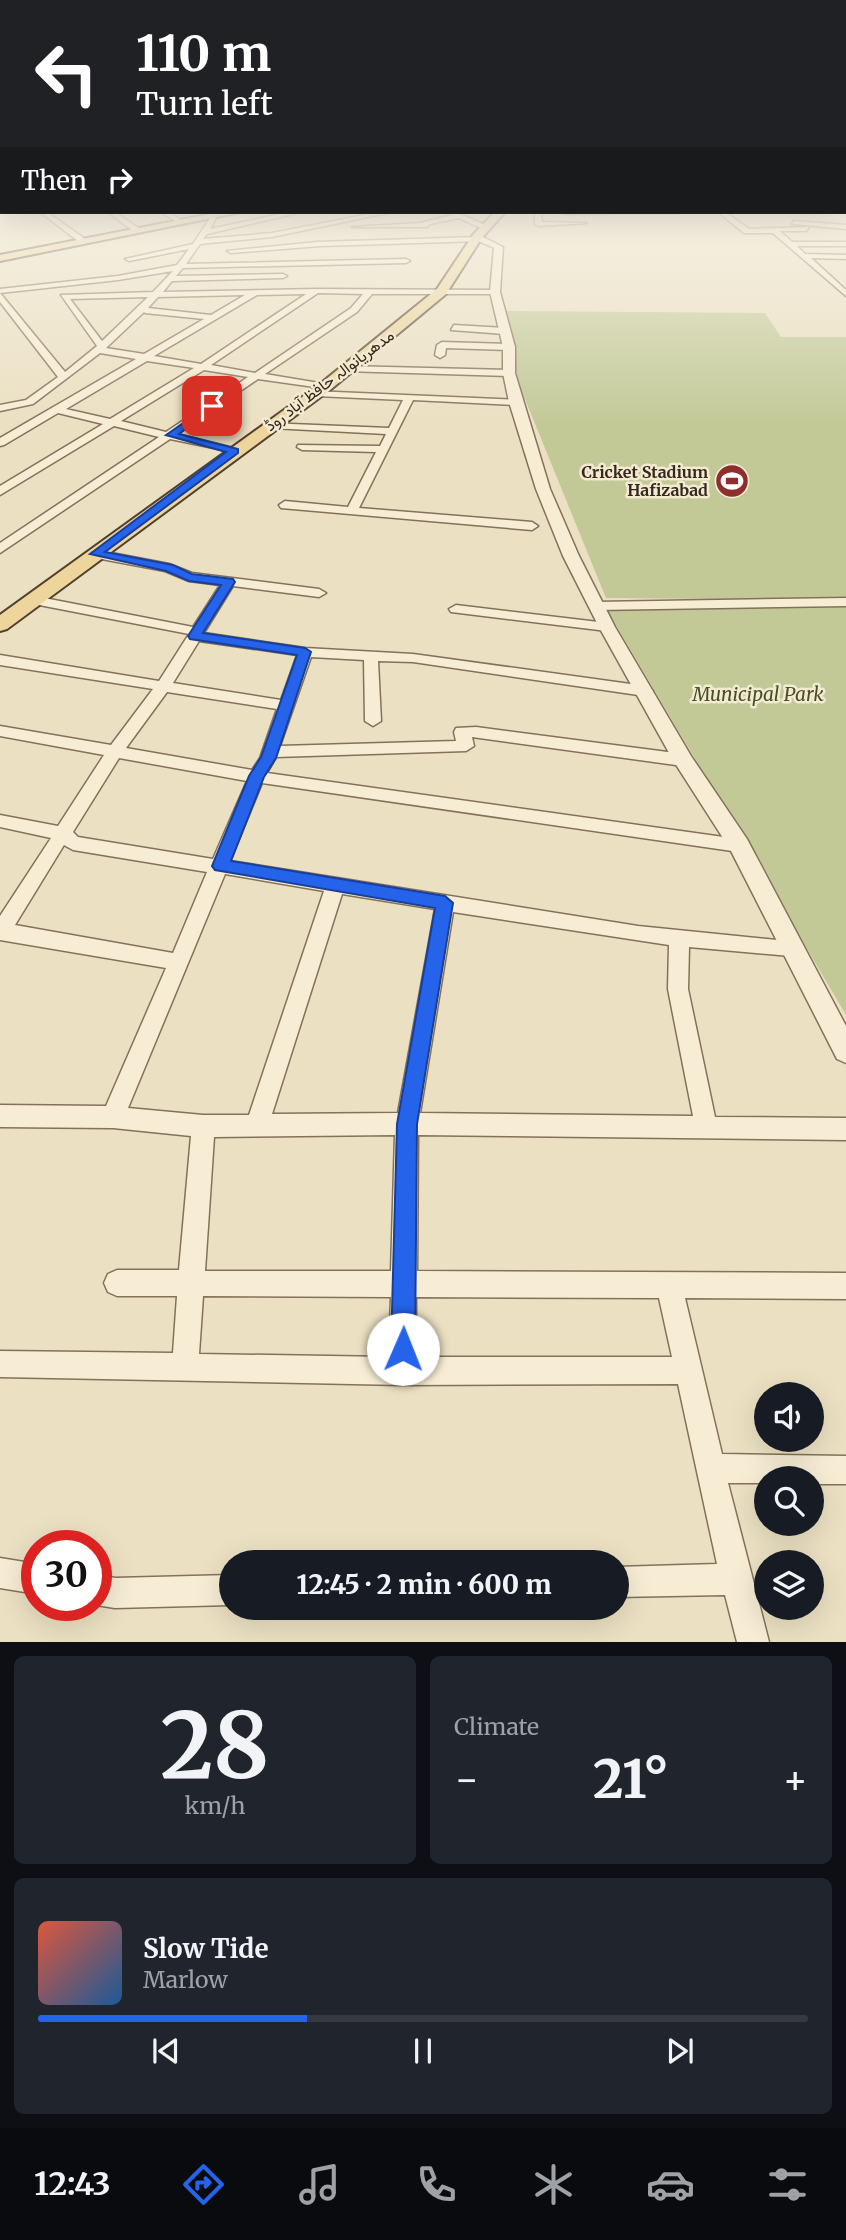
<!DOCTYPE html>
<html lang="en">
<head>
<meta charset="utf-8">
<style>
	:root { --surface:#171b24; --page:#20242c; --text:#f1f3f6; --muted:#9ea1a6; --line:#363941; --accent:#2563eb }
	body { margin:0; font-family:Merriweather,Vazirmatn,serif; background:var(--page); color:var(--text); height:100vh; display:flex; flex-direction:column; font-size:26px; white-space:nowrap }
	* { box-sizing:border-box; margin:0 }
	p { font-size:23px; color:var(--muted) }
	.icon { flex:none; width:38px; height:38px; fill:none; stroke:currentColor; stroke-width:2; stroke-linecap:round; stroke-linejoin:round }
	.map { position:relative; height:1642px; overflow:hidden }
	.panel { display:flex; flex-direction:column; gap:14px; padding:14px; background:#0d0f14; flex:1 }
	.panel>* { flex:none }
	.guide { position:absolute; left:0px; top:0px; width:847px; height:214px; box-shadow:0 7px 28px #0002; background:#202124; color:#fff; overflow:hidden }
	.controls { position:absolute; left:754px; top:1382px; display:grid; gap:14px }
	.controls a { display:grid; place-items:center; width:70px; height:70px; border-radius:50%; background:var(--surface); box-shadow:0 7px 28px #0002; font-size:35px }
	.speed { position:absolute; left:21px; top:1530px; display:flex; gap:14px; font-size:35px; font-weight:700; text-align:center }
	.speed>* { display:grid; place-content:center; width:91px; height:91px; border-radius:50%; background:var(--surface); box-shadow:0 7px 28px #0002; line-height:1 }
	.speed .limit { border:10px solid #d22; background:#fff; color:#111 }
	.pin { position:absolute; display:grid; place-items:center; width:60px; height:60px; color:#fff; margin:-30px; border-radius:14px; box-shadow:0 4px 10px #0006 }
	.me { position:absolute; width:77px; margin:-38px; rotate:1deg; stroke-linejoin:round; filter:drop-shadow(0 0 5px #0008) }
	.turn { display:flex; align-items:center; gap:24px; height:147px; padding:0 21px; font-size:32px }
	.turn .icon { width:91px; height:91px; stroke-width:2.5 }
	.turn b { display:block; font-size:49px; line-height:60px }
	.then { display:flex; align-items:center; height:66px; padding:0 21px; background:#0003; gap:14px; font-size:26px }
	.big { font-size:52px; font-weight:800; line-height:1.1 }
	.panel .tile { flex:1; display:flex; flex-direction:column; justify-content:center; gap:10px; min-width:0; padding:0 24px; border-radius:10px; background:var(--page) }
	.panel .dial { align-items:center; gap:0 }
	.dial b { font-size:91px; line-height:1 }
	.song { display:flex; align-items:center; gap:21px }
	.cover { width:84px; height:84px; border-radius:10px; background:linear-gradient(135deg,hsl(10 70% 55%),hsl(210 70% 35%)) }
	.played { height:7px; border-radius:4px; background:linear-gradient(90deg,var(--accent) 35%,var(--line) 35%) }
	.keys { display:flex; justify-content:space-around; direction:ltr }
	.heat { display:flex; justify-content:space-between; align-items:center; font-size:38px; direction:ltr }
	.panel .tiles { flex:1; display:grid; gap:14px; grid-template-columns:1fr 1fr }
	.tile:last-child { grid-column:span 2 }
	.trip { position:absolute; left:219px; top:1550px; width:410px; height:70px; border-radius:35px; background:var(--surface); box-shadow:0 7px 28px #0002; font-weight:800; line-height:70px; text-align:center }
	.tab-bar { display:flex; height:112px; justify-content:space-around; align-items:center; background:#090b0e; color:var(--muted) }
	.tab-bar .icon { width:49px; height:49px }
	.tab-bar .on { color:var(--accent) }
	.tab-bar b { font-size:32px; color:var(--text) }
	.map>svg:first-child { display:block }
</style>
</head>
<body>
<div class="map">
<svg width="846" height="1642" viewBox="0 0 846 1642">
	<rect width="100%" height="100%" fill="#ebe0c2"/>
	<!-- green -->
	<g fill="#c2c997">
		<polygon points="507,311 765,313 781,337 846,337 846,597 823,600 606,598 518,382"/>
		<polygon points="846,605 846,1015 607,610"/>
	</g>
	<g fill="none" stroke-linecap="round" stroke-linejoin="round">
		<!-- minor casing -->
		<g stroke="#84715a" stroke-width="3">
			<g id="minor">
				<rect x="845" y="204" width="1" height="4"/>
				<polygon points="40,212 47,212 85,239 78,241"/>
				<polygon points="108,212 115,212 140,229 133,231"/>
				<polygon points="160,212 168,212 181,220 175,221"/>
				<path d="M290,212H302L207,234L203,239L272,233L380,212H392L272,237L200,244L186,264L406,259L410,261L406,263L183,268L176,276L283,274L287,276L283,278L172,281L163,292L316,289L495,290L499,292L495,294H372L357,312L265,374L325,384L330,387L329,389L258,379L177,434L238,449V453L170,439L0,553V543L159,437L114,426L0,495V486L103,424L58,413L4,445L0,446V438L136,359L100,353L33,404L0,411V405L26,400L58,377L0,302V293L65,372L97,346L61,295L153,292L173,271L118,280L0,293V289L118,276L177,265L189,249L129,261L125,259L193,244L212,215L217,216L210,229ZM318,293L363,294L351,308L255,373L211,365ZM306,294L201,364L154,356L257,295ZM245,295L211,315L148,308L158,297ZM148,297L102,341L70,299ZM144,312L145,313L204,319L144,354L106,348ZM147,361L194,368L110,419L66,409ZM204,370L248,377L166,432L121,421Z"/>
				<polygon points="447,212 455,212 490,227 483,229 459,218 430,224 427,227 352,227 420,223 452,215"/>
				<polygon points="535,212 541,212 542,222 587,223 539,226 535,224"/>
				<polygon points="560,212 680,212 680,213 563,214"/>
				<polygon points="718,212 725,212 749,229 809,227 806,231 780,231 792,242 846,242 846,246 797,246 805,254 846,255 846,259 811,258 846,290 846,296 773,233 744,233"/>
				<polygon points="794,221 846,225 846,229 792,224"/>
				<polygon points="477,237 480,241 321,246 231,253 227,251 317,242"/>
				<polygon points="454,325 505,328 509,331 505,334 451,330"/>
				<polygon points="442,342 509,344 514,347 509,350 446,348 445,355 440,358 435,355 437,345"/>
				<polygon points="347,366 509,370 514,373 509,376 344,371 344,367"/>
				<polygon points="312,391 519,400 519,404 515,405 413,400 359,508 532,522 538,526 532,530 281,508 279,505 285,501 348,507 376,452 302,450 297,447 298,445 380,446 386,434 271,428 266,425 267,423 389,428 403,400 316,396 312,395"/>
				<path d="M96,550L169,564L192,573L319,589L326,593L319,597L233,586L204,633L305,648L413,654L645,686L653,691L645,696L413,662L378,661L381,721L373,726L365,721L364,660L311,657L280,746L456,741L454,732L456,728L476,727L683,754L691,760L683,766L472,737L474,746L466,751L276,757L267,773L745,840L748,845L745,850L739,852L262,783L230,861L638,926L797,942L800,948L797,954L790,956L689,947L688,989L715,1117L846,1118V1140L418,1135L417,1271L846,1273V1299L685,1298L722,1454L846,1456V1484H812V1479H766V1483H728L769,1642H737L725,1595L616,1597V1567L717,1564L678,1384L402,1385L0,1377V1351L173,1353L177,1296H117L108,1292L104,1283L108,1274L117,1270H179L191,1136L113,1128L0,1127V1105L106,1106L166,968L0,940V916L51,838L0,827V815L58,826L104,755L0,736V726L111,745L153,689L0,665V655L159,681L189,634L34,604L27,600L34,596L193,627L220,585L189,581L165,571L91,557V551ZM199,641L297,655L281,700L173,683ZM167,692L277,709L260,758L252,770L126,748ZM119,758L247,781L213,859L78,837L73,832ZM64,845L73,850L207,872L173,953L15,925ZM225,874L324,891L249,1115H203L128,1108ZM342,894L435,909L398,1113L272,1114ZM453,912L669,945L668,989L693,1116L420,1113ZM395,1135L391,1271H205L214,1137ZM203,1296L391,1297L389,1357L199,1354ZM416,1297L659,1298L672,1357H416Z"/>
				<polygon points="846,598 846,606 596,610 589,606 596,602"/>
				<polygon points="456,605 607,623 614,627 607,631 451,612 449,609"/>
				<polygon points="0,1558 37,1564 37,1594 0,1588"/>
				<polygon points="96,1574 115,1578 231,1575 231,1605 115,1608 96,1605"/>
			</g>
		</g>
		<!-- tertiary casing -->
		<g stroke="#84715a" stroke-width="3">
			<polygon id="tertiary" points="477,234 503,247 500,292 515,347 515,373 550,489 579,556 615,627 691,756 747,839 846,1026 846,1063 837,1059 730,849 673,760 599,627 563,556 536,489 509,402 503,373 503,347 490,292 494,248 474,239"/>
		</g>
		<!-- primary casing -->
		<g stroke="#52402f" stroke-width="4">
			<g id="primary">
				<polygon points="221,212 241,212 0,261 0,255"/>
				<polygon points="495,212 505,212 481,239 446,294 330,390 7,629 0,631 0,615 320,384 437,289 473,235"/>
			</g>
		</g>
		<!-- minor -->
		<use href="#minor" fill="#f7edd5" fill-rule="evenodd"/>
		<!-- tertiary -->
		<use href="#tertiary" fill="#f7edd5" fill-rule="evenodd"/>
		<!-- primary -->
		<use href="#primary" fill="#edd59c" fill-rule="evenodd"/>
	</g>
	<!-- sky -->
	<linearGradient id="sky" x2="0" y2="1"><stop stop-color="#8db8d4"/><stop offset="0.46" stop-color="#f6f1e4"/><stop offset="1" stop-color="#f6f1e4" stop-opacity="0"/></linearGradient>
	<rect width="846" height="425" fill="url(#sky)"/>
	<!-- route -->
	<polygon fill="#2563eb" stroke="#184099" stroke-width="2" points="212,403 215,408 179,434 238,449 238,453 105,552 173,565 192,574 233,579 235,582 203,633 305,648 311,652 276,758 264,777 231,861 445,896 453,903 417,1124 415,1349 411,1357 403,1361 394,1357 391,1349 397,1124 435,908 215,870 212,866 249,776 261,757 297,655 190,639 188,636 221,585 189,581 166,571 90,554 226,452 166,435"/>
	<!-- icons -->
	<defs>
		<g id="stadium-disc" transform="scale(1.75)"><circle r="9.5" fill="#902e2e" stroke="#f3ead1"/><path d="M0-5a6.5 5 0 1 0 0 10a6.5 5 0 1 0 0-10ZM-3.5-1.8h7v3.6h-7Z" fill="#fff"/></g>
	</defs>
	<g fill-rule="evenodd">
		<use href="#stadium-disc" x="732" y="481"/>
	</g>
	<g text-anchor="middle" stroke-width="5" stroke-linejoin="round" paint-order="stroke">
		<!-- far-street labels -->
		<g font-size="16" fill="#35291e" stroke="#f3ead1">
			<text transform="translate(329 380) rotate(-37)" y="6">مدھریانوالہ حافظ آباد روڈ</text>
		</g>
		<!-- far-poi labels -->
		<g font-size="16" font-weight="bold" fill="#35291e" stroke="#f3ead1" text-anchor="end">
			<text x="708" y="478">Cricket Stadium<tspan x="708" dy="18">Hafizabad</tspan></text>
		</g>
		<!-- park labels -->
		<g font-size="19" font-style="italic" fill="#455025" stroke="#f3ead1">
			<text x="758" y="701">Municipal Park</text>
		</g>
	</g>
</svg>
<div class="controls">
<a><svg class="icon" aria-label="sound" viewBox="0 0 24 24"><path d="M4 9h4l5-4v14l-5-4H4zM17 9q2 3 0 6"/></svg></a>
<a><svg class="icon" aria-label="search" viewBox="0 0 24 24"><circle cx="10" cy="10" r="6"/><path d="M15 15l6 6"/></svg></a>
<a><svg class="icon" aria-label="layers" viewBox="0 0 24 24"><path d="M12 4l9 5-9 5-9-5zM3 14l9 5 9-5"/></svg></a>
</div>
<div class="speed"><div class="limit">30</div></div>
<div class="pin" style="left:212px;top:406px;background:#d93025"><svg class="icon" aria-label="arrive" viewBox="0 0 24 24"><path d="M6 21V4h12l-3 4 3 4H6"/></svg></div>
<svg class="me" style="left:403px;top:1349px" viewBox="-20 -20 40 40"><circle r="19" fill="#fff"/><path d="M0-13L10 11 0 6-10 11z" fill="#2563eb"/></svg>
<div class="trip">12:45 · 2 min · 600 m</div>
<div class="guide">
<div class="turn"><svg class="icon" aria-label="left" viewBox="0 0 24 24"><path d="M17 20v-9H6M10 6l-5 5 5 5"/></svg><div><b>110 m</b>Turn left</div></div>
<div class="then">Then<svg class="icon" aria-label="right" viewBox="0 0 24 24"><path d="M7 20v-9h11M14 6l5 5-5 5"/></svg></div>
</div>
</div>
<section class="panel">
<div class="tiles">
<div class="tile dial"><b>28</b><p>km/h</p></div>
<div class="tile"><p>Climate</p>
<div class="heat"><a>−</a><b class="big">21°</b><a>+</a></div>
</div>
<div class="tile">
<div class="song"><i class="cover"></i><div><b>Slow Tide</b><p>Marlow</p></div></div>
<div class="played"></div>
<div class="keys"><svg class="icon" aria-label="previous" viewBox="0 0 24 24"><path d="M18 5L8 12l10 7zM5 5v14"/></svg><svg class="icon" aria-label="pause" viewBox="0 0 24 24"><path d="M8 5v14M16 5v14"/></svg><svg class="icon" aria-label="next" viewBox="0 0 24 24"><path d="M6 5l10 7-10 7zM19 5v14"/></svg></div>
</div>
</div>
</section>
<nav class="tab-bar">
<b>12:43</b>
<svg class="icon on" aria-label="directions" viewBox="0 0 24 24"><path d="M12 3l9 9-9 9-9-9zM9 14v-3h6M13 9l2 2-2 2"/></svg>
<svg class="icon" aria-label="music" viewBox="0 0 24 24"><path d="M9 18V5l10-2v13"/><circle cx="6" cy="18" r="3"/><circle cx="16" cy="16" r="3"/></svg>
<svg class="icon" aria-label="phone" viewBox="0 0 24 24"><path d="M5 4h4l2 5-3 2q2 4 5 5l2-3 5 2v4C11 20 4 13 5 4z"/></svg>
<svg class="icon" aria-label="climate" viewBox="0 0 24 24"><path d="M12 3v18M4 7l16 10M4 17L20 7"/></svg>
<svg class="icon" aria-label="car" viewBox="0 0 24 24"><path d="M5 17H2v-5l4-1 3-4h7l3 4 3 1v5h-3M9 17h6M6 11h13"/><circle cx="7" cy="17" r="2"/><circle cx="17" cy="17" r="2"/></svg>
<svg class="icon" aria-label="filters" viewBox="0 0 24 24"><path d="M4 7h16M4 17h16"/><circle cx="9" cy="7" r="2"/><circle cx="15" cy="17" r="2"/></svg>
</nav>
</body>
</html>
